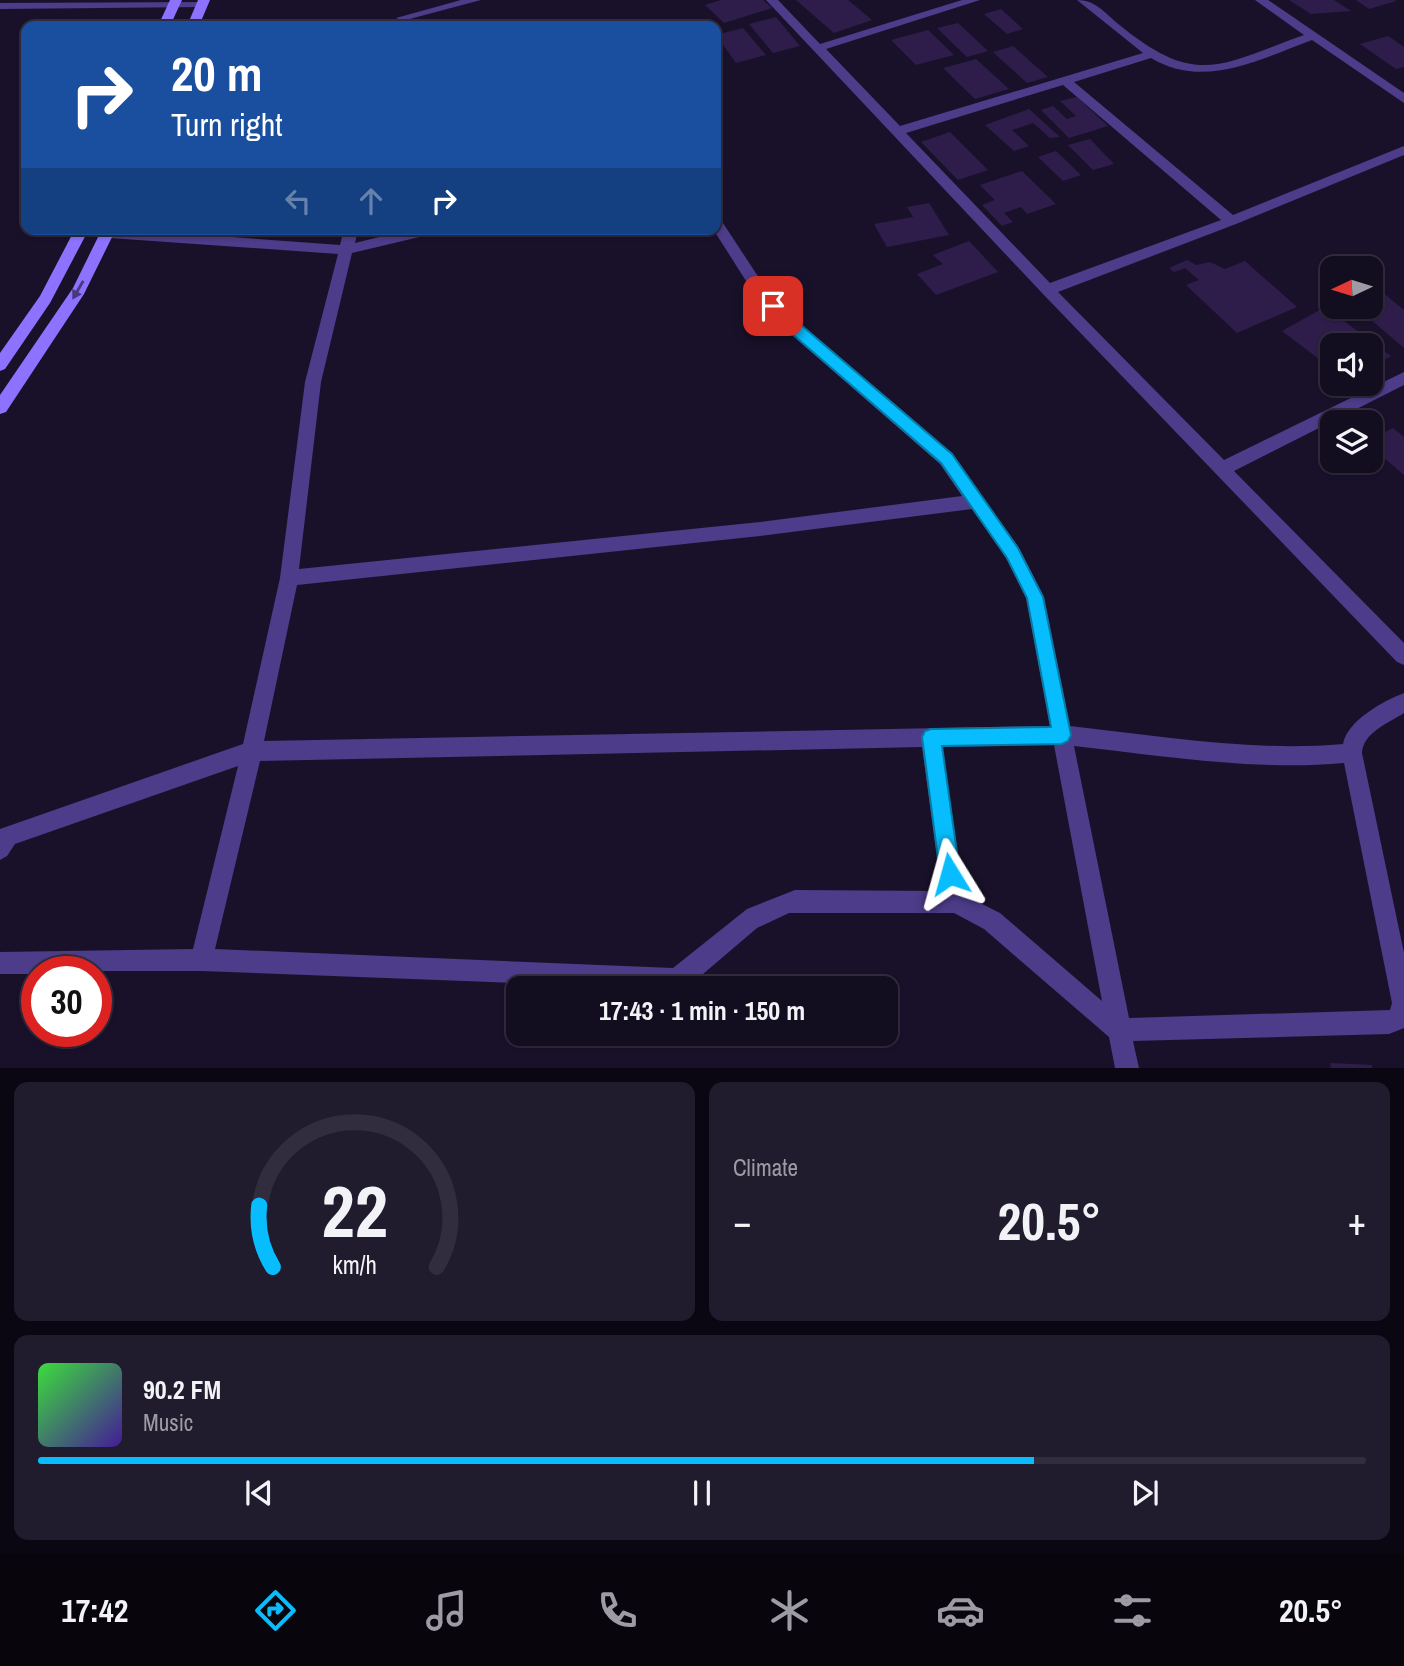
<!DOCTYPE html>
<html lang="en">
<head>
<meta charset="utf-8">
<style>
	:root { --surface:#130d20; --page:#201b2d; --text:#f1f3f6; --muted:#9d9ca5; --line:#322d3e; --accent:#07bdfe }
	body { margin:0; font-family:"Archivo Narrow",sans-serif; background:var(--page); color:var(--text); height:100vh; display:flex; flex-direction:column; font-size:26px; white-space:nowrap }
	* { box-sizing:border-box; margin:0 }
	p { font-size:23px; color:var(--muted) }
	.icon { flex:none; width:38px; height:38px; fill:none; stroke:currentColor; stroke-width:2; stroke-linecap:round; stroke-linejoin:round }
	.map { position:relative; height:1068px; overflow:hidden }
	.side { display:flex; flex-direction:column; gap:14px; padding:14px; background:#0a0712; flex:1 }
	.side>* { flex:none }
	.hud { position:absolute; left:21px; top:21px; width:700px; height:214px; border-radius:14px; box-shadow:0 2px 5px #0004,0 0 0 2px var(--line); background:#1a4fa0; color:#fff; overflow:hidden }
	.needle { width:46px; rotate:266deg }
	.controls { position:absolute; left:1320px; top:256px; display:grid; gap:14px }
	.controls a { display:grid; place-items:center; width:63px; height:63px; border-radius:14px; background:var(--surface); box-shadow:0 2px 5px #0004,0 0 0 2px var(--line); font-size:35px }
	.speed { position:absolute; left:21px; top:956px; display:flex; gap:14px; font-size:35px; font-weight:700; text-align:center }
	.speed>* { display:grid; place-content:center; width:91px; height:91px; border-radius:50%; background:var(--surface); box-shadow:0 2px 5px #0004,0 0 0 2px var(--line); line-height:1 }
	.speed .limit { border:10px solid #d22; background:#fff; color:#111 }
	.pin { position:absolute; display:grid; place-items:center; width:60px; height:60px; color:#fff; margin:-30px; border-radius:14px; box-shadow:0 4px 10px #0006 }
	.me { position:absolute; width:77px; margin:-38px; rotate:352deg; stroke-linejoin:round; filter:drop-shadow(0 0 5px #0008) }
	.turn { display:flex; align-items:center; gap:24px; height:147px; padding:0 35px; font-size:32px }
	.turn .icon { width:91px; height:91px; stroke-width:2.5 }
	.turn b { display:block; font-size:49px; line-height:60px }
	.lanes { display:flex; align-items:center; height:66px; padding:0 35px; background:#0003; justify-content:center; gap:35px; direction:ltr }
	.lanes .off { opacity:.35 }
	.big { font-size:52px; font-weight:800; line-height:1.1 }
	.side .card { flex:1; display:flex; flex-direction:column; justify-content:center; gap:10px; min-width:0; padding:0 24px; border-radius:14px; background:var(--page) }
	.side .dial { align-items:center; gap:0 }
	.dial svg { height:182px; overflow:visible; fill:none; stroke:var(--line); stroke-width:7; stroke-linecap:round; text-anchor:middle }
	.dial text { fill:var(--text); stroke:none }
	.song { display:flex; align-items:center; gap:21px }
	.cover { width:84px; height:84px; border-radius:10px; background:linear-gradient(135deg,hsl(120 70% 55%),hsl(260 70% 35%)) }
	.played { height:7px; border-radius:4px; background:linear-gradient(90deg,var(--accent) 75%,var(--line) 75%) }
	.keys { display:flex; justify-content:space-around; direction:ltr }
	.heat { display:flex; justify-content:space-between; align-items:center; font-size:38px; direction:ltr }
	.side .tiles { flex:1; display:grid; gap:14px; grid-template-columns:1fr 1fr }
	.card:last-child { grid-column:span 2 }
	.trip { position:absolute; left:506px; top:976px; width:392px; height:70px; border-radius:14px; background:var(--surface); box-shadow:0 2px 5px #0004,0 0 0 2px var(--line); font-weight:800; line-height:70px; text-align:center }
	.tab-bar { display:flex; height:112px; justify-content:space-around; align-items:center; background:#08050d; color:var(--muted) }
	.tab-bar .icon { width:49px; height:49px }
	.tab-bar .selected { color:var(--accent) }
	.tab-bar b { font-size:32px; color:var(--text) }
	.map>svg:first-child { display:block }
</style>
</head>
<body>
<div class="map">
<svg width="1404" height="1068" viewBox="0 0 1404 1068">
	<rect width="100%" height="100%" fill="#19112a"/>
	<!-- building -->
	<g fill="#2e1d4b">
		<polygon points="721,0 763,0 772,8 724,23 705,5"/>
		<polygon points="796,0 848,0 872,20 834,33"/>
		<polygon points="1289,0 1334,0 1351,11 1311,14"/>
		<polygon points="1356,0 1396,0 1396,1 1369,9"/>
		<polygon points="1001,9 1023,29 1007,34 984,14"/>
		<polygon points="776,17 800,46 773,53 749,24"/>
		<polygon points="958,23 988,51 967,57 937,28"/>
		<polygon points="743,28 766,55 736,63 716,35"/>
		<polygon points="928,30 954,55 916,65 891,40"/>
		<polygon points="1388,36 1404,47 1404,67 1396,69 1360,44"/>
		<polygon points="1013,46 1048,77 1027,83 993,52"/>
		<polygon points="976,59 1009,89 975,99 943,68"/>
		<polygon points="1077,97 1108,126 1069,138 1041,110 1053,106 1067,119 1076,116 1060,101"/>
		<polygon points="1029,109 1060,137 1050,138 1033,123 1012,130 1029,146 1014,151 985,125"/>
		<polygon points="950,132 988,170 958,180 921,142"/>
		<polygon points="1090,139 1114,164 1093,170 1068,145"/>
		<polygon points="1056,151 1081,175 1063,181 1038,157"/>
		<polygon points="1022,171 1056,204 1027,214 1021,207 1004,213 1013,222 1002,226 982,205 995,200 980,185"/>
		<polygon points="929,203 949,235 887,247 874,224 913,217 907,207"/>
		<polygon points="969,241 998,272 936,295 917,274 943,264 933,255"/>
		<polygon points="1187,260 1196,265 1210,262 1225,269 1245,261 1297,307 1237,333 1186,285 1199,280 1185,268 1174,272 1169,268"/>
		<polygon points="1376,287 1404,310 1404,348 1355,306 1370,306 1370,289"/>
		<polygon points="1325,307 1391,356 1370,368 1370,345 1332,345 1332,369 1282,331"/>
		<polygon points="1393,428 1404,437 1404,475 1370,446 1370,440"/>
		<polygon points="1330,1063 1372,1065 1372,1068 1331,1068"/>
	</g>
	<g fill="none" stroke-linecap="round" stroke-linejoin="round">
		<!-- street -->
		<g fill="#4c3c89" fill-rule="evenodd">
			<polygon points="461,0 481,0 402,21 396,18"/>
			<path d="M766,0H778L820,44L962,0H980L826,49L900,126L1143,53L1077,0C1095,0 1104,12 1117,23C1196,88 1218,66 1304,35L1255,0H1268L1404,93V103L1312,40C1260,59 1204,90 1151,58L1074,82L1233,215L1404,146V155L1236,224L1058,292L1224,460L1404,372V385L1234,471L1404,643V665L1397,662L1043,294ZM1063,85L1221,220L1050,283L906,133Z"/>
			<polygon points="206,2 208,4 202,7 0,9 0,3"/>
			<path d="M716,218L721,220L763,284L793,319L952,454L1019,548L1044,597L1070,726C1161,736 1252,752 1343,744C1347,721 1383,701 1404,693V713C1388,723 1363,733 1362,753L1404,953V1028L1389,1034L1133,1041L1139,1068H1115L1109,1037L984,929L954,913H789L757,928L703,974L679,989L201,971H37V974H0V952L193,949L238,766L15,844L7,856L0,860V829L243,744L280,578L305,382L338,254L81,236L76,234L75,229H123L340,245L344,229H358L355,243L411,229H439L432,234L352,253L321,382L299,569L760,522L962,496L940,464L783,327L753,292L713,229H716ZM972,509L1007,558L1026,597L1050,726L264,741L297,585L760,536ZM1054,745L1102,1001L1000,913L964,895L942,747ZM1074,746C1164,756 1254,771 1344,763L1392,1003L1390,1010L1129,1018ZM922,747L942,891L795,890L747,909L673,968L215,949L260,761Z"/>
		</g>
		<!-- secondary -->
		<g fill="#8c72fe" fill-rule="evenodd">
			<polygon points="170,0 182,0 170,26 158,26"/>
			<polygon points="198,0 210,0 199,26 187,26"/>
			<polygon points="75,229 89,229 50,303 5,369 0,371 0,353 40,296"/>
			<polygon points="102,229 116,229 84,294 6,412 0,414 0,395 73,288"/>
		</g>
	</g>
	<!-- one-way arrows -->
	<defs><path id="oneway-solid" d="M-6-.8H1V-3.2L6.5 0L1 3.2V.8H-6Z" transform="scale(1.75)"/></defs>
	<use fill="#47387f" href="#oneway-solid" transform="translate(78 290) rotate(120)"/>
	<!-- route -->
	<polygon fill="#07bdfe" stroke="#057ba5" stroke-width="2" points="773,301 952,454 1018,548 1043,597 1071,735 1068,741 1062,744 942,746 960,874 957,881 950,884 943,881 940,874 922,737 925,731 931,729 1051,727 1027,598 1007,558 941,463 783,326 766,306"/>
</svg>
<div class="controls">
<a><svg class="needle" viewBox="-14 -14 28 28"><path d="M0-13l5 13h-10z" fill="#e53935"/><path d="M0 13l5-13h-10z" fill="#9d9ca5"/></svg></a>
<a><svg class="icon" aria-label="sound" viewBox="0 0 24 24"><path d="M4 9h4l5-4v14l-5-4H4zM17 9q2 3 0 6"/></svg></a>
<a><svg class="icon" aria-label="layers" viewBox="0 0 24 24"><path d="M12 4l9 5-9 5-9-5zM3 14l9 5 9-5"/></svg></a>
</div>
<div class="speed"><div class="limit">30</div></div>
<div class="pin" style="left:773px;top:306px;background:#d93025"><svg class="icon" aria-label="arrive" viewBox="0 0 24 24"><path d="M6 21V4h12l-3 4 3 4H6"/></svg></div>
<svg class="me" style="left:950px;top:874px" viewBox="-20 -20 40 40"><path d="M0-17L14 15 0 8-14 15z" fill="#07bdfe" stroke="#fff" stroke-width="4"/></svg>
<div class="trip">17:43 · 1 min · 150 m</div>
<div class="hud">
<div class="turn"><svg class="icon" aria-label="right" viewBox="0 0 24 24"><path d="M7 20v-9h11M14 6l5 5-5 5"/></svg><div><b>20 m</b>Turn right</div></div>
<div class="lanes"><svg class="icon off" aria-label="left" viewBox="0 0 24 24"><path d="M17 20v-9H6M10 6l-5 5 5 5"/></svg><svg class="icon off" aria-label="ahead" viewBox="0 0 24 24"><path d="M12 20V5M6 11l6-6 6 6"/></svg><svg class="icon" aria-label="right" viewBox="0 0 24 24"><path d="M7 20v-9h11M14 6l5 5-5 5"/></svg></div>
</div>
</div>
<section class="side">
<div class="tiles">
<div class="card dial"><svg viewBox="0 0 100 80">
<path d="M14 69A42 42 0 1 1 86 69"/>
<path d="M14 69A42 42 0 0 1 8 42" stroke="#07bdfe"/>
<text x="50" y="56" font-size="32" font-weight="700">22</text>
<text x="50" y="72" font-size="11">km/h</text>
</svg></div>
<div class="card"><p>Climate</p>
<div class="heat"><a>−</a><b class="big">20.5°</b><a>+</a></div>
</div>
<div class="card">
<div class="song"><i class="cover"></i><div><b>90.2 FM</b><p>Music</p></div></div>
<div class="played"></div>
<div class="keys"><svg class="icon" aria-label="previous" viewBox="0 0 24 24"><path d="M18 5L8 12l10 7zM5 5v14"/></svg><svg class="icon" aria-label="pause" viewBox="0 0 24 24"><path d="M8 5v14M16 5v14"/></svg><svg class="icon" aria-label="next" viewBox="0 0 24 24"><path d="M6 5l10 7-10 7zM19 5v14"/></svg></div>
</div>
</div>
</section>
<nav class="tab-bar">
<b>17:42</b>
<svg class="icon selected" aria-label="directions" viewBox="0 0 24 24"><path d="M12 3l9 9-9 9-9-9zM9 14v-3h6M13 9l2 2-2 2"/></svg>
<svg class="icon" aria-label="music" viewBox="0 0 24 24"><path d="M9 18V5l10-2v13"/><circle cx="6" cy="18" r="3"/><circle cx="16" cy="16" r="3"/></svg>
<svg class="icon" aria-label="phone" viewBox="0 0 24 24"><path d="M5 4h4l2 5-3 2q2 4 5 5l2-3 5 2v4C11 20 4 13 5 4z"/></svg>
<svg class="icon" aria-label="climate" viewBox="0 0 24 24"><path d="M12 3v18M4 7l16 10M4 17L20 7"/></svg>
<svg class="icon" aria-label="car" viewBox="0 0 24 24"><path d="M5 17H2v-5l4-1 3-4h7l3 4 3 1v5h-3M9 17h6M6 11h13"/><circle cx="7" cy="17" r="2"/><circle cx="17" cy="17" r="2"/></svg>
<svg class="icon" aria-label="filters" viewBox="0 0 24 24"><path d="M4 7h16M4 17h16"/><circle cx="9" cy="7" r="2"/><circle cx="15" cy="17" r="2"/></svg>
<b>20.5°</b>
</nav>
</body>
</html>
